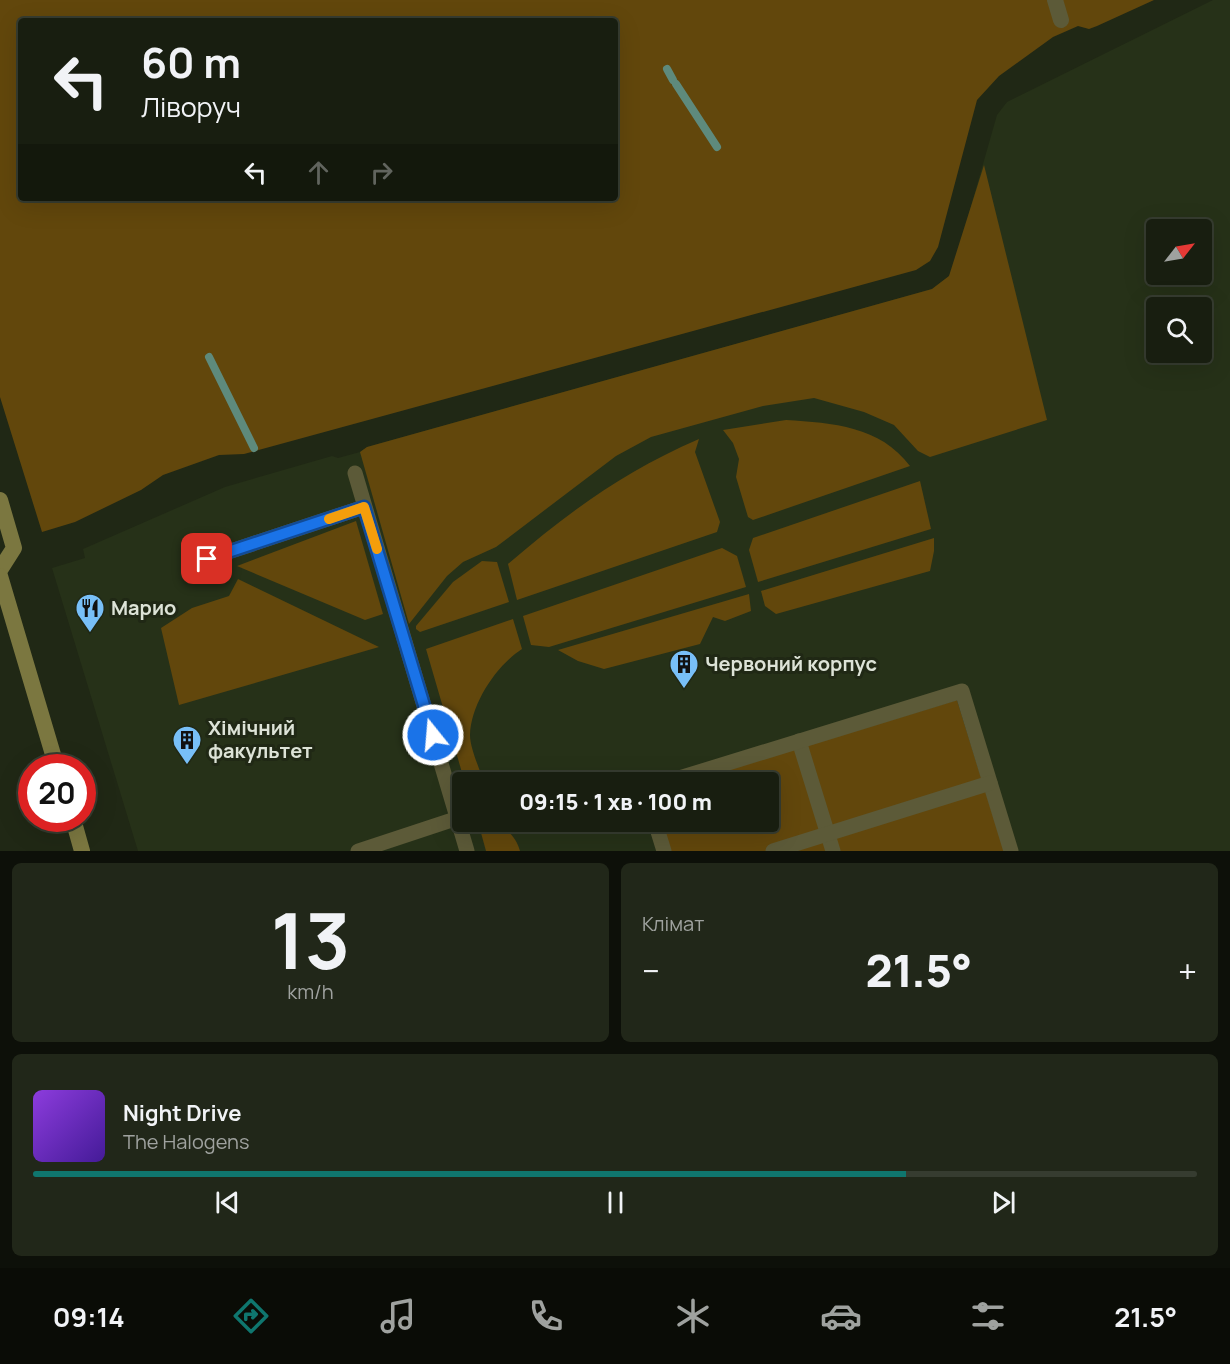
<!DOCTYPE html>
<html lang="uk">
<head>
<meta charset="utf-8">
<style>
	:root { --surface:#181e10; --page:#212719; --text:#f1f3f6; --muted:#9fa29f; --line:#363c30; --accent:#0f766e }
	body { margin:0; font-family:Manrope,sans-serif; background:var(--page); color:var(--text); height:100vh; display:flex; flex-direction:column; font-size:22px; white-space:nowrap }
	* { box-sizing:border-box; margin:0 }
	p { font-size:20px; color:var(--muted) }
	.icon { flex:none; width:33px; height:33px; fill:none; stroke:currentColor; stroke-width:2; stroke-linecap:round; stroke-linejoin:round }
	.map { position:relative; height:851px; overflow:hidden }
	.sheet { display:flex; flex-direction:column; gap:12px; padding:12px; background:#0d1009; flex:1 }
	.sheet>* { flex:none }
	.guide { position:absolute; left:18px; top:18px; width:600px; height:183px; border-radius:6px; box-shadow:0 6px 24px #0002,0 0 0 2px var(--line); background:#181e10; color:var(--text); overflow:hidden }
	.needle { width:39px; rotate:59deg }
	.buttons { position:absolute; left:1146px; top:219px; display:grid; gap:12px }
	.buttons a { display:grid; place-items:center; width:66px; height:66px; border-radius:6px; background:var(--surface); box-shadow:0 6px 24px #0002,0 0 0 2px var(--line); font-size:30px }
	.speed { position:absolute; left:18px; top:754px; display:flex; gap:12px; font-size:30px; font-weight:700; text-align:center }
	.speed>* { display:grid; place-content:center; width:78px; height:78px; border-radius:50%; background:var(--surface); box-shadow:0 6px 24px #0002,0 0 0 2px var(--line); line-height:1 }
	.speed .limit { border:9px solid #d22; background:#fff; color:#111 }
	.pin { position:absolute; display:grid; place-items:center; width:51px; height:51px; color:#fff; margin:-26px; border-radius:12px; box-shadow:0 3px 9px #0006 }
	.me { position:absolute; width:66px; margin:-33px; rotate:343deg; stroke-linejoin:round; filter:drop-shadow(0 0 4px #0008) }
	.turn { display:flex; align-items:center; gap:21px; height:126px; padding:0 24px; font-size:27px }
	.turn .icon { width:78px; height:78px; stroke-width:2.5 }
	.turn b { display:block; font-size:42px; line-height:51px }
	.lanes { display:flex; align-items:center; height:57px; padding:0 24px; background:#0003; justify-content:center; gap:30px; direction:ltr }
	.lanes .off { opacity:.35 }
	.big { font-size:45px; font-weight:800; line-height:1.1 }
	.sheet .card { flex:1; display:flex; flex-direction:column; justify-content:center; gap:9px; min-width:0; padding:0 21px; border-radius:9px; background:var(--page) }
	.sheet .dial { align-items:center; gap:0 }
	.dial b { font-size:78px; line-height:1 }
	.song { display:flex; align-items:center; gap:18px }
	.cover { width:72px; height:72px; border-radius:9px; background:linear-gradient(135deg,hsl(270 70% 55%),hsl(260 70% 35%)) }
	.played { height:6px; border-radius:3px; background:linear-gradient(90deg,var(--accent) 75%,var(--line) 75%) }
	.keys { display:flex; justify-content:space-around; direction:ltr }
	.heat { display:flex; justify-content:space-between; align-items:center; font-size:33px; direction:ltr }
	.sheet .tiles { flex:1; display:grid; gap:12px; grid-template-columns:1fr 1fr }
	.card:last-child { grid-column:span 2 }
	.trip { position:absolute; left:452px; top:772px; width:327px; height:60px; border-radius:6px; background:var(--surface); box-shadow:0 6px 24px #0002,0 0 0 2px var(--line); font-weight:800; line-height:60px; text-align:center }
	.tab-bar { display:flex; height:96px; justify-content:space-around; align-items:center; background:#0a0c06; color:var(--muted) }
	.tab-bar .icon { width:42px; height:42px }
	.tab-bar .active { color:var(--accent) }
	.tab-bar b { font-size:27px; color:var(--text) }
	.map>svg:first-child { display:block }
</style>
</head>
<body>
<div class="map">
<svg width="1230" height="851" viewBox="0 0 1230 851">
	<rect width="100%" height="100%" fill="#202815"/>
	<!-- built -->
	<path fill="#263118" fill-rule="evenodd" d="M1213,0H1230V851H138L52,568L85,558L83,549L225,487L332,456L338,458L360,452L367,447L932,289L949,276L955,262L997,115L1007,102ZM1156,230H1202V274H1156ZM1156,308H1202V352H1156ZM462,783H768V822H462Z"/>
	<!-- green -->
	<g fill="#62470c" fill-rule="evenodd">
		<path d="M0,0H1154L1097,26L1089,29L1078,26L1053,37L999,76L977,100L938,247L930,261L916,270L244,454L219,455L163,475L141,490L75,522L42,532L0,397ZM21,21H615V198H21Z"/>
		<polygon points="984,165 1047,420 930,457 918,451 894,425 864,412 814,398 763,406 651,437 616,456 496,547 463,562 447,576 409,624 360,452 367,447 932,289 949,276"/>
		<path d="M786,420C833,423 880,426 910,466L753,520L748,517L736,477L739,459L733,443L723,430Z"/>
		<path d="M699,439L695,452L720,522L717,532L517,600L508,564C570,511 623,472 699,439Z"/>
		<polygon points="920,481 931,529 758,582 749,550 753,538"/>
		<polygon points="356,521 383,614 365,620 237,566"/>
		<polygon points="934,538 934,551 930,571 776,614 765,606 761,591"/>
		<polygon points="722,548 737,556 746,587 549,647 531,645 523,616"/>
		<polygon points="482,561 497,562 509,602 420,632 416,629 416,626 453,582"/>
		<polygon points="238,579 379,647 179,705 161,628 192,608 229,596"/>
		<polygon points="749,594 751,611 725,621 713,617 700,644 604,669 578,661 558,650"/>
		<path d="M513,619L522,649C497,665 471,703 470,735C470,748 479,767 483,780L481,783H465L426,649Z"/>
		<polygon points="957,700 1004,851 671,851 662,822 768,822 768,783 685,783"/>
		<path d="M478,822C498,822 514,830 520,851H486Z"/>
	</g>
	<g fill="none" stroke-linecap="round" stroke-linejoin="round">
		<!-- stream -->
		<g stroke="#5e8a7c" stroke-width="8">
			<polyline points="667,69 673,80"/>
			<polyline points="676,84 717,147"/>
			<polyline points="209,357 254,448"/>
		</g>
		<!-- service -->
		<g stroke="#5c5a38" stroke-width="15">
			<polyline points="355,473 467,851"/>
			<polyline points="207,559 364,507"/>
			<polyline points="799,741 833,851"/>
			<polyline points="663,783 962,691 1011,851"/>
			<polyline points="655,822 664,851"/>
			<polyline points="358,851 458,818"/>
			<polyline points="773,851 990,783"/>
		</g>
		<!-- pedestrian -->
		<polyline stroke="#5c5a38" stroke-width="16" points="1055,0 1061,20"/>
		<!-- secondary -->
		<g stroke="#7b7740" stroke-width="16">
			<polyline points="0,500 14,548 0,570"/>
			<polyline points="0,576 57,768"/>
			<polyline points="73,819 82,851"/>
		</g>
	</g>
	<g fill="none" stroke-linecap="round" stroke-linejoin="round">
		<!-- route casing -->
		<g stroke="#114b97" stroke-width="15">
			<polyline id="route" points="207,559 364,507 433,735"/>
		</g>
		<!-- route -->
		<use href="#route" stroke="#1a73e8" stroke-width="10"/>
		<!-- slow -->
		<polyline stroke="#f59e0b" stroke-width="10" points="329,519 364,507 377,549"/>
	</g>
	<!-- icons -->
	<defs>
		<g id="restaurant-pin" transform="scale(1.5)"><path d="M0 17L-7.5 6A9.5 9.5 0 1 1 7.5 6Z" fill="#78bff7" stroke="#202815"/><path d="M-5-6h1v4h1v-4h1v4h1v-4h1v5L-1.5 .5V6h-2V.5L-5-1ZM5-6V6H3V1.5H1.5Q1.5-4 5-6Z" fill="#111"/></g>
		<g id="building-pin" transform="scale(1.5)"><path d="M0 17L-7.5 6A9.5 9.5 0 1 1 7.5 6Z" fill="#78bff7" stroke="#202815"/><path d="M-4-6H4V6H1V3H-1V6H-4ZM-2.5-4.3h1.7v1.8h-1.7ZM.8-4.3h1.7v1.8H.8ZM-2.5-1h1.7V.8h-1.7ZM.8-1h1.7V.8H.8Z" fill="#111"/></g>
	</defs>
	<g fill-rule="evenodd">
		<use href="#restaurant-pin" x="90" y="608"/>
		<use href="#building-pin" x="684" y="664"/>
		<use href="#building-pin" x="187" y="740"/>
	</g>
	<g text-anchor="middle" stroke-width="6" stroke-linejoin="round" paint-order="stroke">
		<!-- poi labels -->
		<g font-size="20" font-weight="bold" fill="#dde3d7" stroke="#202815" text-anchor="start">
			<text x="111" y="615">Марио</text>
			<text x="705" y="671">Червоний корпус</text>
			<text x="208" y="735">Хімічний<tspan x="208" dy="23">факультет</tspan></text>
		</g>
	</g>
</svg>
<div class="buttons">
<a><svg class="needle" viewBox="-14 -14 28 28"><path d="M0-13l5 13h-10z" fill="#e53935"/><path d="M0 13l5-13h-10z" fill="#9fa29f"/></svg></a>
<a><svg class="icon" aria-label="search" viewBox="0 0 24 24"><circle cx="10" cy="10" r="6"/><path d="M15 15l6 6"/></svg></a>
</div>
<div class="speed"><div class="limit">20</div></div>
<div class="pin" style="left:207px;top:559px;background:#d93025"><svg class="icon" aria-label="arrive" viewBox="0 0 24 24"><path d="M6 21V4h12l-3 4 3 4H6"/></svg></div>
<svg class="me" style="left:433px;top:735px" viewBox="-20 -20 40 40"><circle r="17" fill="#1a73e8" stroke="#fff" stroke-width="3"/><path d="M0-11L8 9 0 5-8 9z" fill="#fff"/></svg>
<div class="trip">09:15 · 1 хв · 100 m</div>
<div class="guide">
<div class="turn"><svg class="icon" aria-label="left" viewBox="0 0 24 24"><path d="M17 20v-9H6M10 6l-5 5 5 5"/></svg><div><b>60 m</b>Ліворуч</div></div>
<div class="lanes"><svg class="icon" aria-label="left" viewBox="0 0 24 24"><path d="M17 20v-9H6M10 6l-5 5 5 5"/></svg><svg class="icon off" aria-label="ahead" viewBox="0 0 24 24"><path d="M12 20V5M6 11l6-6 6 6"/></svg><svg class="icon off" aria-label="right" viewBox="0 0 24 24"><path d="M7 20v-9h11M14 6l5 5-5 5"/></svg></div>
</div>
</div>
<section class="sheet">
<div class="tiles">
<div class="card dial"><b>13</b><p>km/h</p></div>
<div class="card"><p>Клімат</p>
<div class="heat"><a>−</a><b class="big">21.5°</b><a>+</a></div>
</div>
<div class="card">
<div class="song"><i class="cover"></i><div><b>Night Drive</b><p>The Halogens</p></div></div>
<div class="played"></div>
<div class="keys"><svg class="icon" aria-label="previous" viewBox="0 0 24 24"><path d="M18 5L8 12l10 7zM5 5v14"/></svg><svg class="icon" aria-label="pause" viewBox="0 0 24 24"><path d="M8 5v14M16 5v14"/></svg><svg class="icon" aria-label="next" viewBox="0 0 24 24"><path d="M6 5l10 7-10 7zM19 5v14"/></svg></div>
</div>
</div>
</section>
<nav class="tab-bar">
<b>09:14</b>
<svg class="icon active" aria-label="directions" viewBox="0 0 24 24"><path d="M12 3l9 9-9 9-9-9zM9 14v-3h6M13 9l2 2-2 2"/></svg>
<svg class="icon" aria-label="music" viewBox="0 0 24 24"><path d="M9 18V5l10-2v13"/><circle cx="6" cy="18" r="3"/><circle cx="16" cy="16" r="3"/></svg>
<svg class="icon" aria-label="phone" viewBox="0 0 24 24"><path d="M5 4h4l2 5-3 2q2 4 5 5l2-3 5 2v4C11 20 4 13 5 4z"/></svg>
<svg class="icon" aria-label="climate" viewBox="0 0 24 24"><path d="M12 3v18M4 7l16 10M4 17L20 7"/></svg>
<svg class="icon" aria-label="car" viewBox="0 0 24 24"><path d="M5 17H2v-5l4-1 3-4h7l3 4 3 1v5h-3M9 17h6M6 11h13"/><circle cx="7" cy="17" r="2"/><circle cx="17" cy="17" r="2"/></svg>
<svg class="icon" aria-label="filters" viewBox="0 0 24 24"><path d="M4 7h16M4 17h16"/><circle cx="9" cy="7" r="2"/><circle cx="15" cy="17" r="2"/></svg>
<b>21.5°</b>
</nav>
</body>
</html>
